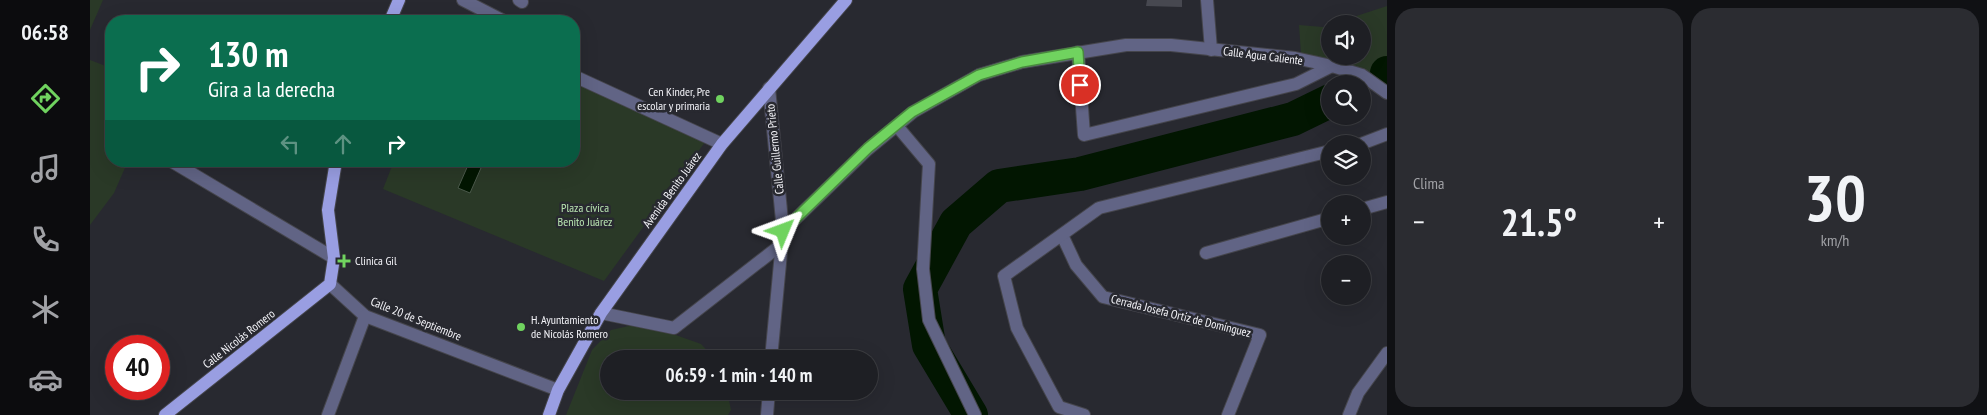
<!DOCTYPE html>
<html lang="es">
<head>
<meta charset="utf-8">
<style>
	:root { --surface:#1e1f24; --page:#2b2c31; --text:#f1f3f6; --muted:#a1a2a6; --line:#3c3d41; --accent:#70d35f }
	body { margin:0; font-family:"PT Sans Narrow",sans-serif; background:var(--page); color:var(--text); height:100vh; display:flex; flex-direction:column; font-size:19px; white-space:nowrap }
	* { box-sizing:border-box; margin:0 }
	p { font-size:16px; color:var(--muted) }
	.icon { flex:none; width:28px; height:28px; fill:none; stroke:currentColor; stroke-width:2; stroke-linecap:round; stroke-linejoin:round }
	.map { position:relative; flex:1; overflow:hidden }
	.panel { display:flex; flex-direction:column; gap:8px; padding:8px; background:#101114; width:600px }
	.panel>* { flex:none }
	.top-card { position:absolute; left:15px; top:15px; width:475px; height:152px; border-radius:20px; box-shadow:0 5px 20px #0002,0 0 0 1px var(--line); background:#0b6e4f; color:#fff; overflow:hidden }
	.controls { position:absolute; left:1231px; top:15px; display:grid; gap:10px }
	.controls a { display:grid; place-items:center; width:50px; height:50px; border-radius:50%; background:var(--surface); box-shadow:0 5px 20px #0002,0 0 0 1px var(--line); font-size:25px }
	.speed { position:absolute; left:15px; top:335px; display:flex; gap:10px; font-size:25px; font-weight:700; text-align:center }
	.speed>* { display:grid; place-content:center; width:65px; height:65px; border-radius:50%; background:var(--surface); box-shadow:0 5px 20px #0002,0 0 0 1px var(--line); line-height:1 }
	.speed .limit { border:8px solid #d22; background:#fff; color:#111 }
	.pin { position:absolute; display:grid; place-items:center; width:42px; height:42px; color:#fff; margin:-21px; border:2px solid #fff; border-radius:50%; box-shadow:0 1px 5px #0007 }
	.me { position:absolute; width:55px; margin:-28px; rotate:46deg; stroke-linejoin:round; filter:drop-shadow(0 0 4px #0008) }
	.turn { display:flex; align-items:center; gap:18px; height:105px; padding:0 20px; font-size:22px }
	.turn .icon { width:65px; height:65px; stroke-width:2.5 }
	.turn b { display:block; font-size:35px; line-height:42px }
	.lanes { display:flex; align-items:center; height:48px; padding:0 20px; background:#0003; justify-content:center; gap:25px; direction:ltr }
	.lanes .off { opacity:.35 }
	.big { font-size:38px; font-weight:700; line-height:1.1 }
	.panel .tile { flex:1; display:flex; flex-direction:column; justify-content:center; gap:8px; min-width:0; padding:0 18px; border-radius:20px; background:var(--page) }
	.panel .dial { align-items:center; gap:0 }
	.dial b { font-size:65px; line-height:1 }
	.heat { display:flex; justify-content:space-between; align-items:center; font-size:28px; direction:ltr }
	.panel .tiles { flex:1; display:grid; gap:8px; grid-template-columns:repeat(2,1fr) }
	.trip { position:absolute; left:510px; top:350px; width:278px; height:50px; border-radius:25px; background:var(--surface); box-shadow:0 5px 20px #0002,0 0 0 1px var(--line); font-weight:700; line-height:50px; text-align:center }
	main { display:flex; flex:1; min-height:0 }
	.tabs { display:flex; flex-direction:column; width:90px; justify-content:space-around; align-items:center; background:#0c0c0e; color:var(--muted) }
	.tabs .icon { width:35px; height:35px }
	.tabs .current { color:var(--accent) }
	.tabs b { font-size:22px; color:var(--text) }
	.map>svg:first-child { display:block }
</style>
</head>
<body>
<main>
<nav class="tabs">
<b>06:58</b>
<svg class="icon current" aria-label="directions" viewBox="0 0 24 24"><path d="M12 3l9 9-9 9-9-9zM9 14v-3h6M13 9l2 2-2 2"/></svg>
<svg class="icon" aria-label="music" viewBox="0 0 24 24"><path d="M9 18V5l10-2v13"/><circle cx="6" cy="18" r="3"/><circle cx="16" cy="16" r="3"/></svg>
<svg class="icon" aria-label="phone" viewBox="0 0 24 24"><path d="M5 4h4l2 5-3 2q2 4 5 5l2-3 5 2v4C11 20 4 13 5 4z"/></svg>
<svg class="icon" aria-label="climate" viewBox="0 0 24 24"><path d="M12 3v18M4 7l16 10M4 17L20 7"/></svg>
<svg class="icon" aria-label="car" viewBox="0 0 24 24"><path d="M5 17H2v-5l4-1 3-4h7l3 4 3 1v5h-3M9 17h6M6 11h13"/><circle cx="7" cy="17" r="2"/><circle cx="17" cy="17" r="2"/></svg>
</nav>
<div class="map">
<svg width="1297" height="415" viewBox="0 0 1297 415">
	<rect width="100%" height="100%" fill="#282930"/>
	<!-- green -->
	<g fill="#2a3927">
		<polygon points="0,0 13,0 0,30"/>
		<polygon points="1297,6 1297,84 1260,65 1211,54 1209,25 1233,27 1240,24 1240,56 1272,56 1272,24 1242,24"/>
		<polygon points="0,60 21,68 21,161 38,161 24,193 0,225"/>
		<polygon points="484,81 618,138 514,281 293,189 304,161 484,161"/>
		<polygon points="552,323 611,344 625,359 519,359 519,391 637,391 641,410 638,415 476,415 502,350 521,330"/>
	</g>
	<!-- water -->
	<polygon fill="#021601" stroke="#4b594b" points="379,163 391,168 380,193 368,188"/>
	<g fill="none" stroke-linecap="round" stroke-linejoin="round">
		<!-- river -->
		<g stroke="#021601" stroke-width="34">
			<polyline points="1297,74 1297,73"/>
			<polyline points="881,415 839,345 830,289 866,223 909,186 990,174 1203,119 1240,101"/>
		</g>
	</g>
	<!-- building -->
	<polygon fill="#474850" points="1057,0 1092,0 1092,7 1056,6"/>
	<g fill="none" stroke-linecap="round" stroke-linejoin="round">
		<!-- minor casing -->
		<g stroke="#45454c" stroke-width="14">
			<g id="minor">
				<polyline points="373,0 414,21"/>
				<polyline points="429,0 432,2"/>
				<polyline points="1117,0 1121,50"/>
				<polyline points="988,52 994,135 1206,84 1242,66"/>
				<polyline points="484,76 632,144"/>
				<polyline points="679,88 693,231 681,359"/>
				<polyline points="807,126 839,164 833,269 839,320 885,415"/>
				<polyline points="1271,144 1297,134"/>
				<polyline points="81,161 244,258"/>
				<polyline points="1272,209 1297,202"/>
				<polyline points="693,231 778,149 823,112 889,75 932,62 1036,45 1081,45 1205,58 1242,66 1272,75 1297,93"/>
				<polyline points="972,235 986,265 1013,297 1170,335 1138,415"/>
				<polyline points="1116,253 1240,218"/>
				<polyline points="240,284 275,316 468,390"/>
				<polyline points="511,313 584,328 692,244"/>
				<polyline points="238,415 275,316"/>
				<polyline points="677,415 679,391"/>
				<polyline points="994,415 969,407 927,328 914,276 1009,208 1240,151"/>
				<polyline points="1259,415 1268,393 1297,353"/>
			</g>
		</g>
		<!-- major casing -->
		<g stroke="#45454c" stroke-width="14">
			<g id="major">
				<polyline points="300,21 309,0"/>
				<polyline points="75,415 240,284 244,258 238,210 246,161"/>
				<polyline points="459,415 468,390 511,313 632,144 756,0"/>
			</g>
		</g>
		<!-- minor -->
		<use href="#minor" stroke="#616485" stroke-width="12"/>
		<!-- major -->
		<use href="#major" stroke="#999ee2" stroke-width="12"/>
	</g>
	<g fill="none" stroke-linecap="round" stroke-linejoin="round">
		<!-- route casing -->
		<g stroke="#49893e" stroke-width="12">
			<polyline id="route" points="693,231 778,148 822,112 889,75 932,62 988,52 990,85"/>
		</g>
		<!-- route -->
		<use href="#route" stroke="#70d35f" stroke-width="9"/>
	</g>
	<!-- markers -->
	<g fill="#70d35f" stroke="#282930" stroke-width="2">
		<circle cx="630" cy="99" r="5"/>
		<path d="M251.5 253.5h5v5h5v5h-5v5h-5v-5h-5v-5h5z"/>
		<circle cx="431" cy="327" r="5"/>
	</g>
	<g text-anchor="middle" stroke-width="5" stroke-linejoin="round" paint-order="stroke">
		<!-- street labels -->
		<g font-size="12" fill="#f4f4f9" stroke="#282930">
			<text transform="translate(1173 56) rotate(7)" y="4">Calle Agua Caliente</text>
			<text transform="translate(685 149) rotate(-96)" y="4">Calle Guillermo Prieto</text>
			<text transform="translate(582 190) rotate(-54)" y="4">Avenida Benito Juárez</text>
			<text transform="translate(1091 316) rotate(14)" y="4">Cerrada Josefa Ortiz de Domínguez</text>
			<text transform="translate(326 319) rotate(22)" y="4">Calle 20 de Septiembre</text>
			<text transform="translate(149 339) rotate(-38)" y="4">Calle Nicolás Romero</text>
		</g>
		<!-- poi labels -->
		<g font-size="12" fill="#f4f4f9" stroke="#282930" text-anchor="start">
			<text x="620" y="96" text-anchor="end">Cen Kinder, Pre<tspan x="620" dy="14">escolar y primaria</tspan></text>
			<text x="265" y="265">Clinica Gil</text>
			<text x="441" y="324">H. Ayuntamiento<tspan x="441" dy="14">de Nicolás Romero</tspan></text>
		</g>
		<!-- park labels -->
		<g font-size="12" fill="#bae6b2" stroke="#282930">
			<text x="495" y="212">Plaza cívica<tspan x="495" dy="14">Benito Juárez</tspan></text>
		</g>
	</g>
</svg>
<div class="controls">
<a><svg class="icon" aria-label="sound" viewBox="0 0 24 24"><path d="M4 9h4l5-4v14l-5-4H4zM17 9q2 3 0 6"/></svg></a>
<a><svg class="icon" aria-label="search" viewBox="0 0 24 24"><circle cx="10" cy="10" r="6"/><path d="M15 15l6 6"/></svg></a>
<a><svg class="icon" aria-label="layers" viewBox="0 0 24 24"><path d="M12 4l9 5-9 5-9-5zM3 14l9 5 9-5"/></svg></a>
<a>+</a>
<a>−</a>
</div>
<div class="speed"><div class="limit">40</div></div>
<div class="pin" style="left:990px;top:85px;background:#d93025"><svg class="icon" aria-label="arrive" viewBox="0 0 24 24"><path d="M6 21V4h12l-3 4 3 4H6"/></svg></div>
<svg class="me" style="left:693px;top:231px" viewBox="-20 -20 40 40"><path d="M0-17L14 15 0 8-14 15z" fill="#70d35f" stroke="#fff" stroke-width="4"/></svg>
<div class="trip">06:59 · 1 min · 140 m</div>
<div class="top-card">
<div class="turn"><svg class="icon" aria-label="right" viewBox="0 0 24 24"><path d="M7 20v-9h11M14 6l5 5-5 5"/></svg><div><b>130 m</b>Gira a la derecha</div></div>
<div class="lanes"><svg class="icon off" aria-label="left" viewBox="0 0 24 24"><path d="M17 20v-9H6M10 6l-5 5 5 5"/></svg><svg class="icon off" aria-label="ahead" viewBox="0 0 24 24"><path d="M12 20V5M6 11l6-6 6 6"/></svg><svg class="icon" aria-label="right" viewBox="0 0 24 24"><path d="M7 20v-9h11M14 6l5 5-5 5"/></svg></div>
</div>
</div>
<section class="panel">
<div class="tiles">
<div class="tile"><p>Clima</p>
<div class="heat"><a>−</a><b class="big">21.5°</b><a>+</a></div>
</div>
<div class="tile dial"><b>30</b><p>km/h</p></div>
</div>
</section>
</main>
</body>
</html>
